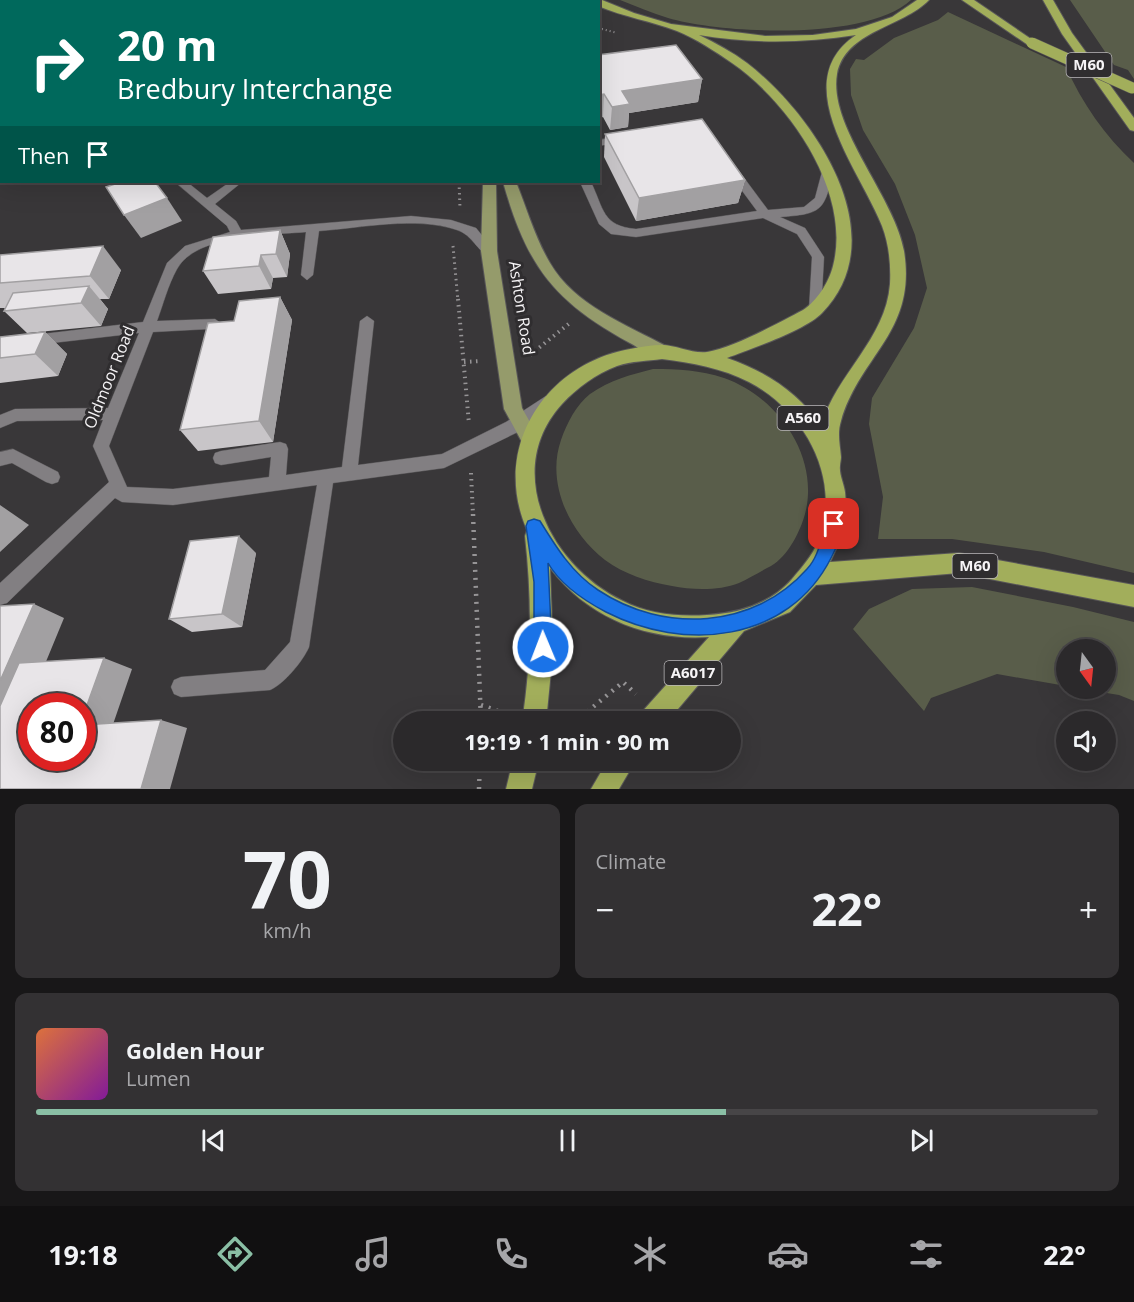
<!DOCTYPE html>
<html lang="en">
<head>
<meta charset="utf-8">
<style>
	:root { --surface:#2b292b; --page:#333133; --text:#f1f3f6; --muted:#a6a6a9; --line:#474547; --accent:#8abfa5 }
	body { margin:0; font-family:"Open Sans",sans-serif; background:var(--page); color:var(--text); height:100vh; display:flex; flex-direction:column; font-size:22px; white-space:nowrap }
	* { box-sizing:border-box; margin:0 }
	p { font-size:20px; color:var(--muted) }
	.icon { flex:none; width:33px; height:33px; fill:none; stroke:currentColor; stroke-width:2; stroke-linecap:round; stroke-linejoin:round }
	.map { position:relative; height:789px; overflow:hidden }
	.side { display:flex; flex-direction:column; gap:15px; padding:15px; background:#181718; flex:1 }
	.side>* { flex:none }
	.banner { position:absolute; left:0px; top:0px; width:600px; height:183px; box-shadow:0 6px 24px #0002,0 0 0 2px var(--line); background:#00695c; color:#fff; overflow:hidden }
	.needle { width:39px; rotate:165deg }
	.controls { position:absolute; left:1056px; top:639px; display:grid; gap:12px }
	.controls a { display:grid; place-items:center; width:60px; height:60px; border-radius:50%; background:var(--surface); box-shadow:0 6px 24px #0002,0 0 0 2px var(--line); font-size:30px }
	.speed { position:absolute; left:18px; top:693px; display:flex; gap:12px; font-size:30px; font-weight:700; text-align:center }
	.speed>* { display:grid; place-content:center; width:78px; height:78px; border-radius:50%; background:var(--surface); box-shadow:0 6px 24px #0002,0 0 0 2px var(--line); line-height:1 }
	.speed .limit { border:9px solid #d22; background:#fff; color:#111 }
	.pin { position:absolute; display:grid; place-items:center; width:51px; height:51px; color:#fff; margin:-26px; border-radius:12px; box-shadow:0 3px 9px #0006 }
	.me { position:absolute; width:66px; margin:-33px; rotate:359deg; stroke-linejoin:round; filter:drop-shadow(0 0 4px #0008) }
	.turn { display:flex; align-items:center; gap:21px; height:126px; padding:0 18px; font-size:27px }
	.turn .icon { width:78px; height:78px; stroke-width:2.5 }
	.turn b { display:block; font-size:42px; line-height:51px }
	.then { display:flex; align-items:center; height:57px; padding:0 18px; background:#0003; gap:12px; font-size:22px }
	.big { font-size:45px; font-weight:700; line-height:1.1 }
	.side .tile { flex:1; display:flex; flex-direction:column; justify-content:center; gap:9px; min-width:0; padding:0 21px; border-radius:12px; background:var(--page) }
	.side .dial { align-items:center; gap:0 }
	.dial b { font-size:78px; line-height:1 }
	.song { display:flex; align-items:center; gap:18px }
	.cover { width:72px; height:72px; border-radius:9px; background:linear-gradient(135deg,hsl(20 70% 55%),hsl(290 70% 35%)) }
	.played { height:6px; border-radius:3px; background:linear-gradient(90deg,var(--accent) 65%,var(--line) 65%) }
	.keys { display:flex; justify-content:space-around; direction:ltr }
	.heat { display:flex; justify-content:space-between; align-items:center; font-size:33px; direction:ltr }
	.side .tiles { flex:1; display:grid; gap:15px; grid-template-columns:1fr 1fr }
	.tile:last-child { grid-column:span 2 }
	.trip { position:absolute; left:393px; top:711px; width:348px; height:60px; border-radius:30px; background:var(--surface); box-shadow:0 6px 24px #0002,0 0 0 2px var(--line); font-weight:700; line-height:60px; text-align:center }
	.tab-bar { display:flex; height:96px; justify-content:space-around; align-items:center; background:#111011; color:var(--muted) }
	.tab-bar .icon { width:42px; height:42px }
	.tab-bar .on { color:var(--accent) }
	.tab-bar b { font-size:27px; color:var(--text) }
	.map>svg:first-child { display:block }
</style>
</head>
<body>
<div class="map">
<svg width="1134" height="789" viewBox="0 0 1134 789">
	<rect width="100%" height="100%" fill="#393739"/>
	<!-- green -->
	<g fill="#595d4a">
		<path d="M620,0H911C867,41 723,34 668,18C652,13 636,6 620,0Z"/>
		<polygon points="1070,0 1134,0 1134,79 1128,70 1114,65"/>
		<path d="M948,12L1066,67C1082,103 1105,136 1134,163V573L1044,552L952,539H878L883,497L869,424L872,398L914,328L927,288L915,235L895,184L863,130L851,95L850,69L856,59L864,60L894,38L938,20Z"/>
		<path d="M653,369C678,369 700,370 724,378C778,397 820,457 805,514C800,532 788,556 771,566C761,571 750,578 739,583C719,591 692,590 672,586C648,582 624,574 605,560C569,532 546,483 561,440C567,423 576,405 590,394C610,380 630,375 653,369Z"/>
		<polygon points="972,587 1073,607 1134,622 1134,701 1119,695 1082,689 1106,688 1106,650 1066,650 1066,686 997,674 931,698 924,711 853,629 869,609 912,589"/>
	</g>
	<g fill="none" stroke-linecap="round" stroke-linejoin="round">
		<!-- lane casing -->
		<g stroke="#585658" stroke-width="1">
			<g id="lane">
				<rect x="61" y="0" width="8" height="2"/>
				<polygon points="624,136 629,139 628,141 598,146 598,140"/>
				<path d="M732,166L736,167L768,210L804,207L815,198L823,168L827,167L833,170C825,211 822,214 780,217L805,228L824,257L821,312L816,314L809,309L812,257L797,234L763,218L636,237L611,234L599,224L580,182H591C604,209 602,226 636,229L757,211L726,169Z"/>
				<path d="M175,182H187L207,198L230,182H242L215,204L236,221L241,230L411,216L451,220L476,228L495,251L489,255C477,252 473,235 457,230C415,216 362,228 319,231L313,275L307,280L301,275L306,232C271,235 196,234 177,269C168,285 163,305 157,321L215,319L222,324L223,335L216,340L211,339L209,329L153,332L109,446L127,487L173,489L269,477L271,457L221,465L215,463L213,458L215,453L221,451L280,442L286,444L288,449L286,475L342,467L360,321L367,316L374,321L358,465L442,454L506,422L546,396H556L559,400L556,404L518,432L444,468L333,483L309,647C303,661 284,684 270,690L181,697L174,694L171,687L174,680L181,677L265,670L290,642L317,485L173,505L122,502L115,498L7,603L0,605V583L109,482L93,446L103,420L17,421L0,428V415L15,409L108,408L139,333L0,349V339L143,322L167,263L185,246L230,232L227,226Z"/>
				<polygon points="13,449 58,472 60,477 58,482 52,484 46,482 12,463 0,466 0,452"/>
			</g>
		</g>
		<!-- primary casing -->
		<g stroke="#585658" stroke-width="2">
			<g id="primary">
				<rect x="464" y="0" width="10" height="2"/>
				<polygon points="483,182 496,182 497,251 522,408 539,438 537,444 530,446 523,444 504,409 481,251"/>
				<path d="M503,182H516C527,209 535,238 550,263C574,305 627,325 668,347L671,352L668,357C655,361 641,349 630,343C553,301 527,266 503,182Z"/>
			</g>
		</g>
		<!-- highway casing -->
		<g stroke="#585658" stroke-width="2">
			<g id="highway">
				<path d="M594,0H602L634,13L671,24L765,36L813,35L856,29L892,17L917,0H929C903,27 845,31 837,74C828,127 895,197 904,251C917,332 860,355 841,421C837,433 840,445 841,457C841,460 840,463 840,466C839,474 844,484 845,492C848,517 841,541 830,562L959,553L1134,585V607L959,573L816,585L790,612L744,631L667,722H638L641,713L709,637C647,641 588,618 550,568L553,651L546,722H522C532,659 532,599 525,536L527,530C491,448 545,364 630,349C640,347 652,345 662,345C676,345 693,354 707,352C733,348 778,323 803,310C817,301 829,282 833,266C852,193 790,103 732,63C716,52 695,38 677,31C651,21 624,17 598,6V2ZM699,35C752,44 804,43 856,35C786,82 860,170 882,226C889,244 891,265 890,284C886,339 836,374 821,426C798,392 765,371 727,358C751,349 806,330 822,313C897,236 814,115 747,63C732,52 716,43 699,35ZM662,359C692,363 722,368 749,382C805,411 843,480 818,542C812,556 802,567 792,579C770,604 740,613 707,615C679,617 648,614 623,601C551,567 501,471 562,404C577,388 596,374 617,366C632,361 647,361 662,359Z"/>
				<polygon points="962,0 974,0 1037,43 1028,45"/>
				<polygon points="1043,0 1053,0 1072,33 1134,118 1134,131 1130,130 1062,34"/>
				<polygon points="513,760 539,760 532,789 506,789"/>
				<polygon points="608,760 636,760 619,789 591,789"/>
			</g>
		</g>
		<!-- path-far3 -->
		<g stroke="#969496" stroke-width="2" stroke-dasharray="1 3" stroke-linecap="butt">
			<polyline points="529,0 531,2"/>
			<polyline points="598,28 617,33"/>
		</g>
		<!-- path-far2 -->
		<g stroke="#969496" stroke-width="3" stroke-dasharray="1.5 4" stroke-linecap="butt">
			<polyline points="459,182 460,208"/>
			<polyline points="453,246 458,301"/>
		</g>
		<!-- path-far1 -->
		<g stroke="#969496" stroke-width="4" stroke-dasharray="1.5 4.5" stroke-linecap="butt">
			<polyline points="458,299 469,424"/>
			<polyline points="530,355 571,322"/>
			<polyline points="464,362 481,361"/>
			<polyline points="471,473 473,515"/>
		</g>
		<!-- path -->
		<g stroke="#969496" stroke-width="4.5" stroke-dasharray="2 6" stroke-linecap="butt">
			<polyline points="473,514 481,722"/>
			<polyline points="481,705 509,715"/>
			<polyline points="575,722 623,682 636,694"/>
			<polyline points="479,789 480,760"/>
		</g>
		<!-- lane -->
		<use href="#lane" fill="#827f82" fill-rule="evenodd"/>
		<!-- primary -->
		<use href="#primary" fill="#959b6b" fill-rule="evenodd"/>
		<!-- highway -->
		<use href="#highway" fill="#a2ae5b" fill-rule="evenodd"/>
		<!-- highway-bridge casing -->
		<g stroke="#585658" stroke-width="12" stroke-linecap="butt">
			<polyline id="highway-bridge" points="1032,43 1132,88"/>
		</g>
		<!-- highway-bridge -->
		<use href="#highway-bridge" stroke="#a2ae5b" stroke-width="11"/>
	</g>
	<!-- wall -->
	<g fill="#c8c5c8">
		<polygon points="598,55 702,79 698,102 629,113 628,127 610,130 603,117 598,118"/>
		<polygon points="605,134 745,180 738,203 636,221 604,157"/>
		<polygon points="280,182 324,182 281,185"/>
		<polygon points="280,230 290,254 287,277 273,278 271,289 218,294 203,271"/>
		<polygon points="0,255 121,270 109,299 100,299 108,309 101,326 27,333 4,311 5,308 0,308"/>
		<polygon points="280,297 292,320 273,442 198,451 180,430 234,321"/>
		<polygon points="45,332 67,354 58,376 0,383 0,337"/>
		<polygon points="256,553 242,627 192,632 169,619"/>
	</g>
	<!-- shaded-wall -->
	<g fill="#a2a0a2">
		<polygon points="702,79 698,102 629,113 628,127 610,130 612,107 622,91"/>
		<polygon points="604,94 603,117 598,118 598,95"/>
		<polygon points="745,180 738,203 636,221 639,198"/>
		<polygon points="167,198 182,221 141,238 124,215"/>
		<polygon points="280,230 290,254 287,277 276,254"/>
		<polygon points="103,246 121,270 109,299 90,276"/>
		<polygon points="261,255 273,278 271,289 259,266"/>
		<polygon points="89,286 108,309 101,326 81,303"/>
		<polygon points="280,297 292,320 273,442 259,421"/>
		<polygon points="45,332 67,354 58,376 35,354"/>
		<polygon points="0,505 29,525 0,552"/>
		<polygon points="239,536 256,553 242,627 222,614"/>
		<polygon points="34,604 64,618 0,773 0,681"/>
		<polygon points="104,658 132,669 110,733 82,726 82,719"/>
		<polygon points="161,720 187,728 170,789 141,789"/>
	</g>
	<!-- building -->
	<g fill="#e8e5e8" stroke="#a2a0a2" stroke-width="1.5">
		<polygon points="676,45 702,79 622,91 630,104 612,107 604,94 598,95 598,55"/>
		<polygon points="702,119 745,180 639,198 605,134"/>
		<polygon points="121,182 155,182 167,198 124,215 106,187"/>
		<polygon points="280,230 276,254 261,255 259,266 203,271 213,237"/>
		<polygon points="103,246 90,276 0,283 0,255"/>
		<polygon points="89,286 81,303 4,311 13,293"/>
		<polygon points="280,297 259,421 180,430 208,323 234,321 239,301"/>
		<polygon points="45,332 35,354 0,358 0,337"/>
		<polygon points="239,536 222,614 169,619 190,541"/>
		<polygon points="34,604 0,681 0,606"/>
		<polygon points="104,658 82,719 82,706 32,706 32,758 82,758 82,725 161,720 141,789 0,789 0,706 19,663"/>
	</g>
	<!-- route -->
	<path fill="#1a73e8" stroke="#114b97" stroke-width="1.5" d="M834,517L839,519C845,532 837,546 831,558C788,643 684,652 606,612C585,601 560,584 548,563L552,647L549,653L543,656L537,653L534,647V582L526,526L528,521L534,519L540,521C556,547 572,573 598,590C664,634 754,629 807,569C820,555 821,536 828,519Z"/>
	<g text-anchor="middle" stroke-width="6" stroke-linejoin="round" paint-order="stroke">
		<!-- shield labels -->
		<g fill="#2f2d2f" stroke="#bab8ba" stroke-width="1.5">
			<rect x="1066.5" y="53" width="45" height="24" rx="4.5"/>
			<rect x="777.5" y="406" width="51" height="24" rx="4.5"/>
			<rect x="952.5" y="554" width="45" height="24" rx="4.5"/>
			<rect x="664.5" y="661" width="57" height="24" rx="4.5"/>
		</g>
		<g font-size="15" font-weight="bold" fill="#f6f4f6">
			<text x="1089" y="70">M60</text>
			<text x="803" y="423">A560</text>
			<text x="975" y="571">M60</text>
			<text x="693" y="678">A6017</text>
		</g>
		<!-- street labels -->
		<g font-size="16" fill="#f6f4f6" stroke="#2f2d2f">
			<text transform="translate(522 308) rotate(81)" y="6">Ashton Road</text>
			<text transform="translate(109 377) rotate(-68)" y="6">Oldmoor Road</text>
		</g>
	</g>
</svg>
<div class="controls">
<a><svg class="needle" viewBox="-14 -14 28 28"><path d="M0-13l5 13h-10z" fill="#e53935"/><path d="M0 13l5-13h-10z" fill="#a6a6a9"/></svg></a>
<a><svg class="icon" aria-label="sound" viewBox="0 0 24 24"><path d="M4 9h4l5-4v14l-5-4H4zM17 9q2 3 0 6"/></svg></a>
</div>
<div class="speed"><div class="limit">80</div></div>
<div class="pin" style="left:834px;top:524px;background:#d93025"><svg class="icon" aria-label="arrive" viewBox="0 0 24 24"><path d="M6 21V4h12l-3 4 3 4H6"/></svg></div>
<svg class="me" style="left:543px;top:647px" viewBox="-20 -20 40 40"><circle r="17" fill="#1a73e8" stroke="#fff" stroke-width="3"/><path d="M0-11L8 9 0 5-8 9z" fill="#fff"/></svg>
<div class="trip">19:19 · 1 min · 90 m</div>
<div class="banner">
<div class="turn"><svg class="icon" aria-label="right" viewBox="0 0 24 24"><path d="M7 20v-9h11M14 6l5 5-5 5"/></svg><div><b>20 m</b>Bredbury Interchange</div></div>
<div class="then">Then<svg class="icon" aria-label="arrive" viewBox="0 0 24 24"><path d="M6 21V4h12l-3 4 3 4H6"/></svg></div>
</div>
</div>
<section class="side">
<div class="tiles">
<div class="tile dial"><b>70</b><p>km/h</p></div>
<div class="tile"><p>Climate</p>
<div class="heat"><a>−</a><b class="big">22°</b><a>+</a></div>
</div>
<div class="tile">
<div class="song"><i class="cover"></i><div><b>Golden Hour</b><p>Lumen</p></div></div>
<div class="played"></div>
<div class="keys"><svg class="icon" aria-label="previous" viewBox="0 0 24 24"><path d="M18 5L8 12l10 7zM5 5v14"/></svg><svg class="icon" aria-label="pause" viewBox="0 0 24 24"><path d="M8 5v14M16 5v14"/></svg><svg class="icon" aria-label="next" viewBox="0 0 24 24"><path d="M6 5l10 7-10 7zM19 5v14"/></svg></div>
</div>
</div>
</section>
<nav class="tab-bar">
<b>19:18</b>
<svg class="icon on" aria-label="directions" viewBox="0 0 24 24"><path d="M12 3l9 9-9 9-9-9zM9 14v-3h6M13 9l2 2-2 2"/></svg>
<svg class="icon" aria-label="music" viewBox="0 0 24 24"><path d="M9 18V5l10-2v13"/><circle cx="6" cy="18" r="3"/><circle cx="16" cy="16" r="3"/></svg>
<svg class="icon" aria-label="phone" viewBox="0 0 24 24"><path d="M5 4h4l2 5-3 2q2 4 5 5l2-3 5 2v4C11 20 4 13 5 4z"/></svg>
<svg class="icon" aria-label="climate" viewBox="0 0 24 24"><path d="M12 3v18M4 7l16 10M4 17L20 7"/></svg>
<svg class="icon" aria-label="car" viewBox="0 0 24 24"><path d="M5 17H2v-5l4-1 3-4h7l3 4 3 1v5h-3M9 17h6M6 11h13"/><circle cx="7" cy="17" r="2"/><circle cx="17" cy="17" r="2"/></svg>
<svg class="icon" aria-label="filters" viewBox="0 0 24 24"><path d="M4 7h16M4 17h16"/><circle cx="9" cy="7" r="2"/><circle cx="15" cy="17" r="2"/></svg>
<b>22°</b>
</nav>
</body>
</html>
